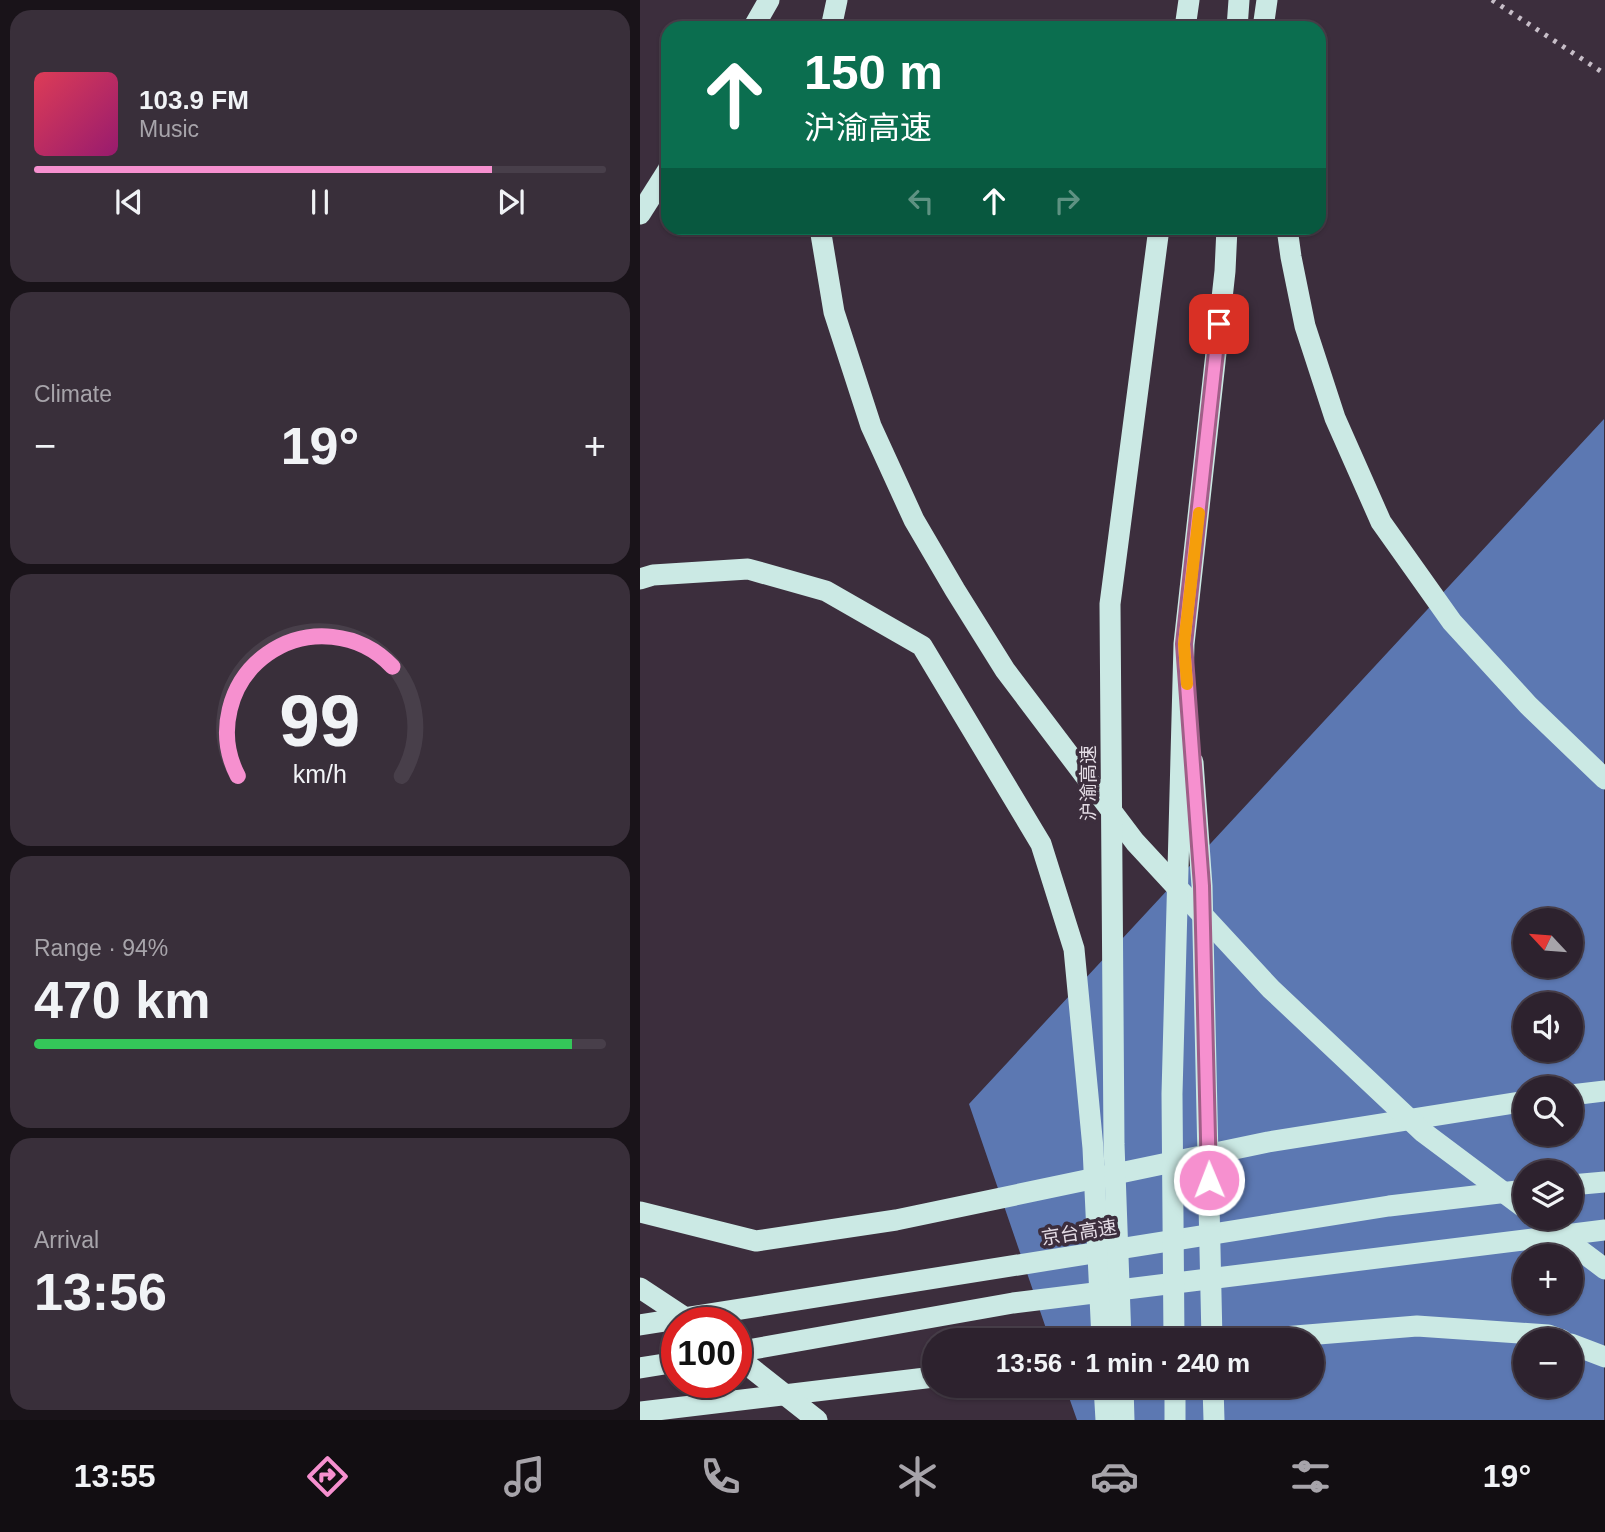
<!DOCTYPE html>
<html lang="en">
<head>
<meta charset="utf-8">
<style>
	:root { --surface:#2d222e; --page:#392f3a; --text:#f1f3f6; --muted:#a7a4aa; --line:#483f4a; --accent:#f690cf }
	body { margin:0; font-family:Arial,"Noto Sans SC",sans-serif; background:var(--page); color:var(--text); height:100vh; display:flex; flex-direction:column; font-size:26px; white-space:nowrap }
	* { box-sizing:border-box; margin:0 }
	p { font-size:23px; color:var(--muted) }
	.icon { flex:none; width:38px; height:38px; fill:none; stroke:currentColor; stroke-width:2; stroke-linecap:round; stroke-linejoin:round }
	.map { position:relative; flex:1; overflow:hidden }
	.sheet { display:flex; flex-direction:column; gap:10px; padding:10px; background:#191319; width:640px }
	.sheet>* { flex:none }
	.top-card { position:absolute; left:21px; top:21px; width:665px; height:214px; border-radius:21px; box-shadow:0 2px 5px #0004,0 0 0 2px var(--line); background:#0b6e4f; color:#fff; overflow:hidden }
	.needle { width:46px; rotate:296deg }
	.tools { position:absolute; left:873px; top:908px; display:grid; gap:14px }
	.tools a { display:grid; place-items:center; width:70px; height:70px; border-radius:50%; background:var(--surface); box-shadow:0 2px 5px #0004,0 0 0 2px var(--line); font-size:35px }
	.speed { position:absolute; left:21px; top:1307px; display:flex; gap:14px; font-size:35px; font-weight:700; text-align:center }
	.speed>* { display:grid; place-content:center; width:91px; height:91px; border-radius:50%; background:var(--surface); box-shadow:0 2px 5px #0004,0 0 0 2px var(--line); line-height:1 }
	.speed .limit { border:10px solid #d22; background:#fff; color:#111 }
	.pin { position:absolute; display:grid; place-items:center; width:60px; height:60px; color:#fff; margin:-30px; border-radius:14px; box-shadow:0 4px 10px #0006 }
	.me { position:absolute; width:77px; margin:-38px; rotate:359deg; stroke-linejoin:round; filter:drop-shadow(0 0 5px #0008) }
	.turn { display:flex; align-items:center; gap:24px; height:147px; padding:0 28px; font-size:32px }
	.turn .icon { width:91px; height:91px; stroke-width:2.5 }
	.turn b { display:block; font-size:49px; line-height:60px }
	.lanes { display:flex; align-items:center; height:66px; padding:0 28px; background:#0003; justify-content:center; gap:35px; direction:ltr }
	.lanes .off { opacity:.35 }
	.big { font-size:52px; font-weight:600; line-height:1.1 }
	.sheet .card { flex:1; display:flex; flex-direction:column; justify-content:center; gap:10px; min-width:0; padding:0 24px; border-radius:21px; background:var(--page) }
	.sheet .dial { align-items:center; gap:0 }
	.dial svg { height:182px; overflow:visible; fill:none; stroke:var(--line); stroke-width:7; stroke-linecap:round; text-anchor:middle }
	.dial text { fill:var(--text); stroke:none }
	.song { display:flex; align-items:center; gap:21px }
	.cover { width:84px; height:84px; border-radius:10px; background:linear-gradient(135deg,hsl(350 70% 55%),hsl(320 70% 35%)) }
	.played { height:7px; border-radius:4px; background:linear-gradient(90deg,var(--accent) 80%,var(--line) 80%) }
	.keys { display:flex; justify-content:space-around; direction:ltr }
	.heat { display:flex; justify-content:space-between; align-items:center; font-size:38px; direction:ltr }
	.charge { height:10px; border-radius:5px; background:linear-gradient(90deg,#34c759 94%,var(--line) 0) }
	.trip { position:absolute; left:282px; top:1328px; width:402px; height:70px; border-radius:35px; background:var(--surface); box-shadow:0 2px 5px #0004,0 0 0 2px var(--line); font-weight:600; line-height:70px; text-align:center }
	.tab-bar { display:flex; height:112px; justify-content:space-around; align-items:center; background:#120e12; color:var(--muted) }
	.tab-bar .icon { width:49px; height:49px }
	.tab-bar .current { color:var(--accent) }
	.tab-bar b { font-size:32px; color:var(--text) }
	main { display:flex; flex:1; min-height:0 }
	.map>svg:first-child { display:block }
</style>
</head>
<body>
<main>
<section class="sheet">
<div class="card">
<div class="song"><i class="cover"></i><div><b>103.9 FM</b><p>Music</p></div></div>
<div class="played"></div>
<div class="keys"><svg class="icon" aria-label="previous" viewBox="0 0 24 24"><path d="M18 5L8 12l10 7zM5 5v14"/></svg><svg class="icon" aria-label="pause" viewBox="0 0 24 24"><path d="M8 5v14M16 5v14"/></svg><svg class="icon" aria-label="next" viewBox="0 0 24 24"><path d="M6 5l10 7-10 7zM19 5v14"/></svg></div>
</div>
<div class="card"><p>Climate</p>
<div class="heat"><a>−</a><b class="big">19°</b><a>+</a></div>
</div>
<div class="card dial"><svg viewBox="0 0 100 80">
<path d="M14 69A42 42 0 1 1 86 69"/>
<path d="M14 69A42 42 0 0 1 82 21" stroke="#f690cf"/>
<text x="50" y="56" font-size="32" font-weight="700">99</text>
<text x="50" y="72" font-size="11">km/h</text>
</svg></div>
<div class="card"><p>Range · 94%</p><b class="big">470 km</b><div class="charge"></div></div>
<div class="card"><p>Arrival</p><b class="big">13:56</b></div>
</section>
<div class="map">
<svg width="965" height="1420" viewBox="0 0 965 1420">
	<rect width="100%" height="100%" fill="#3c2e3d"/>
	<!-- water -->
	<path fill="#5c78b2" fill-rule="evenodd" d="M964,419V1420H437L425,1386H672V1340H410L329,1104ZM886,920H931V966H886ZM886,1004H931V1050H886ZM886,1088H931V1134H886ZM886,1172H931V1218H886ZM886,1256H931V1302H886ZM886,1340H931V1386H886Z"/>
	<g fill="none" stroke-linecap="round" stroke-linejoin="round">
		<!-- motorway -->
		<g stroke="#cbe9e4" stroke-width="21">
			<polyline points="113,28 129,0"/>
			<polyline points="191,28 197,0"/>
			<polyline points="545,28 549,0"/>
			<polyline points="597,28 599,0"/>
			<polyline points="623,28 627,0"/>
			<polyline points="0,214 28,170"/>
			<polyline points="647,228 651,257 665,326 695,418 741,522 812,622 888,705 965,779"/>
			<polyline points="931,1095 965,1091"/>
			<polyline points="931,1185 965,1182"/>
			<polyline points="0,1212 116,1241 256,1220 628,1142 886,1101"/>
			<polyline points="0,1325 749,1206 886,1190"/>
			<polyline points="605,1340 777,1326 908,1335 922,1340"/>
			<polyline points="931,1344 965,1357"/>
			<polyline points="96,1352 373,1303 965,1230"/>
			<polyline points="0,1368 37,1362"/>
			<polyline points="464,1386 466,1420"/>
			<polyline points="483,1386 484,1420"/>
			<polyline points="535,1386 535,1420"/>
			<polyline points="573,1386 574,1420"/>
			<polyline points="0,1412 294,1377"/>
		</g>
		<!-- rail -->
		<polyline stroke="#c7bec8" stroke-width="5" stroke-dasharray="3.5 7" stroke-linecap="butt" points="852,0 965,74"/>
		<!-- motorway-bridge -->
		<g stroke="#cbe9e4" stroke-width="21">
			<polyline points="180,228 194,312 231,426 274,520 315,590 365,670 495,842 631,989 783,1132 886,1209"/>
			<polyline points="0,579 13,575 108,569 186,591 282,646 401,844 434,949 453,1148 462,1340"/>
			<polyline points="553,762 562,886 572,1340"/>
			<polyline points="897,1218 965,1269"/>
			<polyline points="0,1288 53,1323"/>
			<polyline points="481,1340 474,1144 470,604 519,228"/>
			<polyline points="534,1340 532,1094 544,644 585,271 587,228"/>
			<polyline points="96,1356 177,1420"/>
		</g>
	</g>
	<g fill="none" stroke-linecap="round" stroke-linejoin="round">
		<!-- route casing -->
		<g stroke="#a05e87" stroke-width="18">
			<polyline id="route" points="569,1180 562,886 544,644 579,324"/>
		</g>
		<!-- route -->
		<use href="#route" stroke="#f690cf" stroke-width="12"/>
		<!-- slow -->
		<polyline stroke="#f59e0b" stroke-width="12" points="547,684 544,644 559,513"/>
	</g>
	<g text-anchor="middle" stroke-width="7" stroke-linejoin="round" paint-order="stroke">
		<!-- street labels -->
		<g font-size="19" fill="#e4dce5" stroke="#3c2e3d">
			<text transform="translate(448 783) rotate(-90)" y="7">沪渝高速</text>
			<text transform="translate(439 1232) rotate(-9)" y="7">京台高速</text>
		</g>
	</g>
</svg>
<div class="tools">
<a><svg class="needle" viewBox="-14 -14 28 28"><path d="M0-13l5 13h-10z" fill="#e53935"/><path d="M0 13l5-13h-10z" fill="#a7a4aa"/></svg></a>
<a><svg class="icon" aria-label="sound" viewBox="0 0 24 24"><path d="M4 9h4l5-4v14l-5-4H4zM17 9q2 3 0 6"/></svg></a>
<a><svg class="icon" aria-label="search" viewBox="0 0 24 24"><circle cx="10" cy="10" r="6"/><path d="M15 15l6 6"/></svg></a>
<a><svg class="icon" aria-label="layers" viewBox="0 0 24 24"><path d="M12 4l9 5-9 5-9-5zM3 14l9 5 9-5"/></svg></a>
<a>+</a>
<a>−</a>
</div>
<div class="speed"><div class="limit">100</div></div>
<div class="pin" style="left:579px;top:324px;background:#d93025"><svg class="icon" aria-label="arrive" viewBox="0 0 24 24"><path d="M6 21V4h12l-3 4 3 4H6"/></svg></div>
<svg class="me" style="left:569px;top:1180px" viewBox="-20 -20 40 40"><circle r="17" fill="#f690cf" stroke="#fff" stroke-width="3"/><path d="M0-11L8 9 0 5-8 9z" fill="#fff"/></svg>
<div class="trip">13:56 · 1 min · 240 m</div>
<div class="top-card">
<div class="turn"><svg class="icon" aria-label="ahead" viewBox="0 0 24 24"><path d="M12 20V5M6 11l6-6 6 6"/></svg><div><b>150 m</b>沪渝高速</div></div>
<div class="lanes"><svg class="icon off" aria-label="left" viewBox="0 0 24 24"><path d="M17 20v-9H6M10 6l-5 5 5 5"/></svg><svg class="icon" aria-label="ahead" viewBox="0 0 24 24"><path d="M12 20V5M6 11l6-6 6 6"/></svg><svg class="icon off" aria-label="right" viewBox="0 0 24 24"><path d="M7 20v-9h11M14 6l5 5-5 5"/></svg></div>
</div>
</div>
</main>
<nav class="tab-bar">
<b>13:55</b>
<svg class="icon current" aria-label="directions" viewBox="0 0 24 24"><path d="M12 3l9 9-9 9-9-9zM9 14v-3h6M13 9l2 2-2 2"/></svg>
<svg class="icon" aria-label="music" viewBox="0 0 24 24"><path d="M9 18V5l10-2v13"/><circle cx="6" cy="18" r="3"/><circle cx="16" cy="16" r="3"/></svg>
<svg class="icon" aria-label="phone" viewBox="0 0 24 24"><path d="M5 4h4l2 5-3 2q2 4 5 5l2-3 5 2v4C11 20 4 13 5 4z"/></svg>
<svg class="icon" aria-label="climate" viewBox="0 0 24 24"><path d="M12 3v18M4 7l16 10M4 17L20 7"/></svg>
<svg class="icon" aria-label="car" viewBox="0 0 24 24"><path d="M5 17H2v-5l4-1 3-4h7l3 4 3 1v5h-3M9 17h6M6 11h13"/><circle cx="7" cy="17" r="2"/><circle cx="17" cy="17" r="2"/></svg>
<svg class="icon" aria-label="filters" viewBox="0 0 24 24"><path d="M4 7h16M4 17h16"/><circle cx="9" cy="7" r="2"/><circle cx="15" cy="17" r="2"/></svg>
<b>19°</b>
</nav>
</body>
</html>
